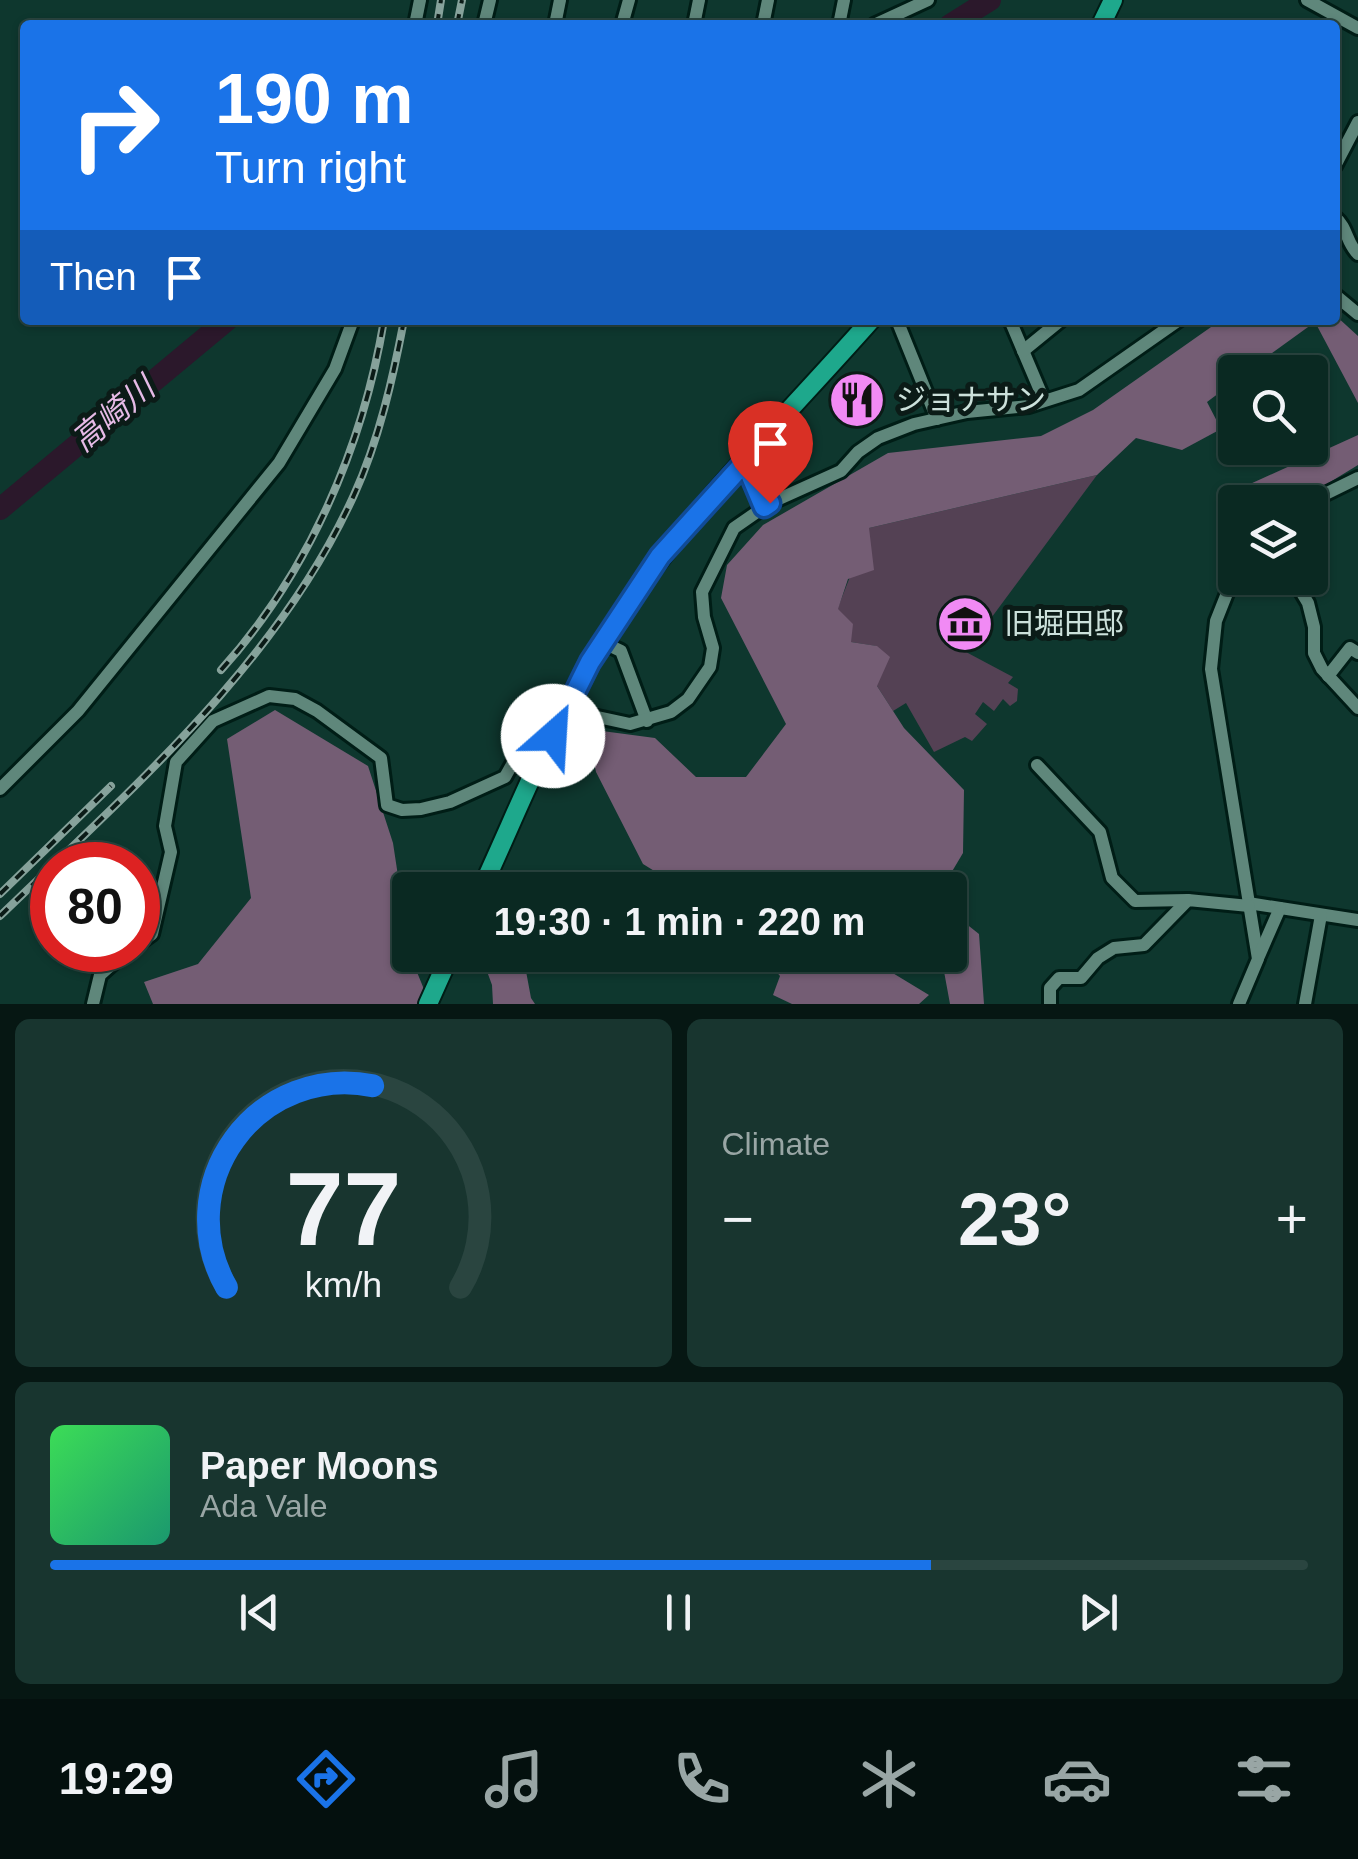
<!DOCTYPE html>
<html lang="en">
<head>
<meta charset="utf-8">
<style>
	:root { --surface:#0a2922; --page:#18352f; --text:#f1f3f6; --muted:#99a6a5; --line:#2a4540; --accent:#1a73e8 }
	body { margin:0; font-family:Arial,"Noto Sans JP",sans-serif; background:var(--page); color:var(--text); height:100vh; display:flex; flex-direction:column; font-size:38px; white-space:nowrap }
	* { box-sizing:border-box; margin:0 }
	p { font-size:32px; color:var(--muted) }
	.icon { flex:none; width:55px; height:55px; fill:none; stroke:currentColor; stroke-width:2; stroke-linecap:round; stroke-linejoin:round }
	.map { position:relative; height:1004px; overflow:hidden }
	.drawer { display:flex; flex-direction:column; gap:15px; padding:15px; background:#061713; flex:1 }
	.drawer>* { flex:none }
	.banner { position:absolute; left:20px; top:20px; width:1320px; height:305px; border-radius:10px; box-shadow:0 2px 8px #0004,0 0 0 2px var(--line); background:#1a73e8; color:#fff; overflow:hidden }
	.controls { position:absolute; left:1218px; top:355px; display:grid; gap:20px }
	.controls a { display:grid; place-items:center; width:110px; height:110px; border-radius:10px; background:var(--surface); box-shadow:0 2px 8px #0004,0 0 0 2px var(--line); font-size:50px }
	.speed { position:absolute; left:30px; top:842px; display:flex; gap:20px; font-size:50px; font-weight:700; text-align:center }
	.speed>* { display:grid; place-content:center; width:130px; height:130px; border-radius:50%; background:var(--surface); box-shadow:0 2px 8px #0004,0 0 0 2px var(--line); line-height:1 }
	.speed .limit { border:15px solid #d22; background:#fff; color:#111 }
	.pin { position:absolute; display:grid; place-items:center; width:85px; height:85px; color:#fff; margin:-102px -42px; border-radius:50% 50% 50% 0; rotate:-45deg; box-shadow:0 0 10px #0007 }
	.pin .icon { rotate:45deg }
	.me { position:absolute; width:110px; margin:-55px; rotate:26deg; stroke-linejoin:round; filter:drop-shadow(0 0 8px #0008) }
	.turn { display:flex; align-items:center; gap:35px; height:210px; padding:0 30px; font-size:45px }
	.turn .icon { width:130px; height:130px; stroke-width:2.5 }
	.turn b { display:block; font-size:70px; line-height:85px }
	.then { display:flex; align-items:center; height:95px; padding:0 30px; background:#0003; gap:20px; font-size:38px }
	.big { font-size:75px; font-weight:700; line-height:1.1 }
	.drawer .card { flex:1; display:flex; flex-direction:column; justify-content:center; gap:15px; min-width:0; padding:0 35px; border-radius:15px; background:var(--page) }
	.drawer .dial { align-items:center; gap:0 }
	.dial svg { height:260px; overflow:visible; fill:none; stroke:var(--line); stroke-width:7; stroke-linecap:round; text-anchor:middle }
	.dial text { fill:var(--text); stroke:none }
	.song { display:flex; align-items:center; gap:30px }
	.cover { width:120px; height:120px; border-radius:15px; background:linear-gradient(135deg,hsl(130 70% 55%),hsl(160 70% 35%)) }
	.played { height:10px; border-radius:5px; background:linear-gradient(90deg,var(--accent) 70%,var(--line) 70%) }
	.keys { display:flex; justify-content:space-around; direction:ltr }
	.heat { display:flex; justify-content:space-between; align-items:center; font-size:55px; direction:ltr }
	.drawer .tiles { flex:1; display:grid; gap:15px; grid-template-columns:1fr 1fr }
	.card:last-child { grid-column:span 2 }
	.trip { position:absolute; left:392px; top:872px; width:575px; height:100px; border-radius:10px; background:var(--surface); box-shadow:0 2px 8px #0004,0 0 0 2px var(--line); font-weight:700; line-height:100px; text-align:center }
	.tab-bar { display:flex; height:160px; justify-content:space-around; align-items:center; background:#04100e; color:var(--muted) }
	.tab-bar .icon { width:70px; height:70px }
	.tab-bar .on { color:var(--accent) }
	.tab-bar b { font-size:45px; color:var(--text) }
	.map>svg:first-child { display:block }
</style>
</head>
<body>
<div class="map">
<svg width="1358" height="1004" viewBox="0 0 1358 1004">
	<rect width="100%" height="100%" fill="#0e372e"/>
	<!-- green -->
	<polygon fill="#544154" points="1097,475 966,652 1013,677 1008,683 1018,689 1017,701 1010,706 1003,699 994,711 983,702 975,714 987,724 972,741 965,737 934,752 906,703 893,711 877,686 876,646 851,642 837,610 869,528"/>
	<!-- forest -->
	<g fill="#745d74">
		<polygon points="1335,315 1358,336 1358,403 1315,322 1246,372 1235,372 1235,381 1207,402 1221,429 1182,450 1136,438 1097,475 869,528 874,570 848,579 838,609 853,624 851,642 877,646 890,657 877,686 904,728 964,790 963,853 941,890 685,890 643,864 596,772 587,729 655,738 696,777 746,777 786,724 721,598 727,565 763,525 888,453 1041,436 1093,410 1221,320 1335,320"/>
		<polygon points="1358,435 1358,465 1322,487 1330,566 1310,575 1310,502 1235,502 1233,549 1221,534 1217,499"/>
		<polygon points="275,710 368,766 393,843 410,955 430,1004 153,1004 144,982 198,964 251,898 227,739"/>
		<polygon points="950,911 979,934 984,1004 950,1004 941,955 950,955"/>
		<polygon points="481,955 523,955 531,998 535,1004 493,1004 492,985"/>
		<polygon points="762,955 863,955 929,995 919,1004 792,1004 773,995 780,976"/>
	</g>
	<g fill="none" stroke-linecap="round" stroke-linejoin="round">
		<!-- river -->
		<g stroke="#2b182b" stroke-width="22">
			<polyline points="950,25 990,0"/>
			<polyline points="0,509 227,320"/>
		</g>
		<!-- minor casing -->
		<g stroke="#001d16" stroke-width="18">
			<g id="minor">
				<polyline points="1307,0 1358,28"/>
				<polyline points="415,25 420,0"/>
				<polyline points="484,25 490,0"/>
				<polyline points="555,25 560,0"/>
				<polyline points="622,25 629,0"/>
				<polyline points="694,25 699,0"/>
				<polyline points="763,25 768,0"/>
				<polyline points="839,25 844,0"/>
				<polyline points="874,25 928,0"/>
				<polyline points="1335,166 1358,122"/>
				<path d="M1335,217C1348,228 1346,243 1358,254"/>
				<polyline points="1335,295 1358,314"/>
				<polyline points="897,320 937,419"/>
				<polyline points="1010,320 1044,400"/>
				<polyline points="1023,351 1061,320"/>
				<polyline points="745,462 764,507"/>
				<polyline points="1309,502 1358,478"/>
				<polyline points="1235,573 1216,621 1211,669 1258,959 1239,1004"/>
				<polyline points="1293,578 1308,603 1314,627 1314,653 1322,669 1358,708"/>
				<polyline points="602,642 621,651 647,721"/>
				<polyline points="1328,676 1350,648 1358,653"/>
				<polyline points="1037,765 1100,832 1112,878 1135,901 1188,900"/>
				<polyline points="0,789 78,711 279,463 335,369 353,320"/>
				<polyline points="1248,903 1358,920"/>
				<polyline points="138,944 152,934 171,852 165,826 176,762 213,721 269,696 295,699 317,711 381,758 387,805 402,810 421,809 450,802 505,777 519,752 542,699 554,698 593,716 630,724 671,712 688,699 710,667 713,648 704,617 702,592 734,528 770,503 841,471 858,452 878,438 914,424 967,412 1029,406 1079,390 1179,320"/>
				<polyline points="1259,956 1280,908"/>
				<polyline points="93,1004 100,975 128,950"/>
				<polyline points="1050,1004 1050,988 1059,978 1081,978 1098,958 1114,948 1144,945 1188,900 1249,906"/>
				<polyline points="1305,1004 1321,915"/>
			</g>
		</g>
		<!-- highway casing -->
		<g stroke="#001d16" stroke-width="22">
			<g id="highway">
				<polyline points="1101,25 1113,0"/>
				<path d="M481,890C519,808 553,720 602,642C676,524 779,424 871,320"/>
				<polyline points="428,1004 450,955"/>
			</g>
		</g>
		<!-- minor -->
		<use href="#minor" stroke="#5f877b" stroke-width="12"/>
		<!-- highway -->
		<use href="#highway" stroke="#1ea88c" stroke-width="18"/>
		<!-- rail casing -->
		<g stroke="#86a29b" stroke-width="8">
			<g id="rail">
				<polyline points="437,25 441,0"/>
				<polyline points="457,25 462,0"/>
				<path d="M221,670C308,574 363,447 384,320"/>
				<polyline points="0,894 111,786"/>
				<path d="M0,916C130,790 278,663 354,495C379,440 393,378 404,320"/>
			</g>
		</g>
		<!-- rail -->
		<use href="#rail" stroke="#0b1b17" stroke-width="4" stroke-dasharray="11" stroke-linecap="butt"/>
	</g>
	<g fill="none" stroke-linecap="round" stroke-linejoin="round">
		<!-- route casing -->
		<g stroke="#114b97" stroke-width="25">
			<polyline id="route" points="553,736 590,662 660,556 745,462 764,507 770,503"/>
		</g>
		<!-- route -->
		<use href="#route" stroke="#1a73e8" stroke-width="18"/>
	</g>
	<!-- icons -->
	<defs>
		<g id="restaurant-disc" transform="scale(2.875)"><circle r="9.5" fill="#f18af4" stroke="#0b1b17"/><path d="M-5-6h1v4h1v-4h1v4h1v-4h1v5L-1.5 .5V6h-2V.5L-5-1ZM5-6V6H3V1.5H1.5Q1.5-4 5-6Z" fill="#111"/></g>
		<g id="museum-disc" transform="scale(2.875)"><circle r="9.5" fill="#f18af4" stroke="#0b1b17"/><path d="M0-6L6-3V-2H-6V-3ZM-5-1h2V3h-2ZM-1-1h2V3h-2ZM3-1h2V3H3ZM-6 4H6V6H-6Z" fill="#111"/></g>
	</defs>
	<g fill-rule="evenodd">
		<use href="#restaurant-disc" x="857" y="400"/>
		<use href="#museum-disc" x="965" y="624"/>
	</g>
	<g text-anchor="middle" stroke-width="10" stroke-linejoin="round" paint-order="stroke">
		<!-- poi labels -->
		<g font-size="30" fill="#cce1db" stroke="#0b1b17" text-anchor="start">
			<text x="896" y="410">ジョナサン</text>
			<text x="1004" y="634">旧堀田邸</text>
		</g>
		<!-- water labels -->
		<g font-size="32" font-style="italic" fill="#e6bae6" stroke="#0b1b17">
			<text transform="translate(113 414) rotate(-40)" y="11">高崎川</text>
		</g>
	</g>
</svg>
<div class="controls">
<a><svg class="icon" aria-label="search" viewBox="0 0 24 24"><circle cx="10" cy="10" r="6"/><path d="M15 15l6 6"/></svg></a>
<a><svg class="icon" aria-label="layers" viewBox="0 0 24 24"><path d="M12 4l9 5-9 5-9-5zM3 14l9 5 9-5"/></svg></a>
</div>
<div class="speed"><div class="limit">80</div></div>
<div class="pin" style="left:770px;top:503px;background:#d93025"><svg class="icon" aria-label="arrive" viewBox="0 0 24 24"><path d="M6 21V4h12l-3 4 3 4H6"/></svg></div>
<svg class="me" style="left:553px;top:736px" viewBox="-20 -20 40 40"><circle r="19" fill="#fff"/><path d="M0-13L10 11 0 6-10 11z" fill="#1a73e8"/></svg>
<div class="trip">19:30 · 1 min · 220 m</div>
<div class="banner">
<div class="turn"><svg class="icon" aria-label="right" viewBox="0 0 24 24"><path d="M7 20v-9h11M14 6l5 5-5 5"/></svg><div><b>190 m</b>Turn right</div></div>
<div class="then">Then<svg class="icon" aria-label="arrive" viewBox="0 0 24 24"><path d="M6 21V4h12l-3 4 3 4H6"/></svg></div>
</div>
</div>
<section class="drawer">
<div class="tiles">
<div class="card dial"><svg viewBox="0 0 100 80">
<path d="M14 69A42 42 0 1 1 86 69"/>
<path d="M14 69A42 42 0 0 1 59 7" stroke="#1a73e8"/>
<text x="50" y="56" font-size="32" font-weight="700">77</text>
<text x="50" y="72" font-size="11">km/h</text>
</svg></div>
<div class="card"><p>Climate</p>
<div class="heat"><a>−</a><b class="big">23°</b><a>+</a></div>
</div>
<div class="card">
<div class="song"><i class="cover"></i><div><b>Paper Moons</b><p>Ada Vale</p></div></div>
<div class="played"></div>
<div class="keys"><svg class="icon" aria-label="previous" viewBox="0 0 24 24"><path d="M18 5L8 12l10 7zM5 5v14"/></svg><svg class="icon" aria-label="pause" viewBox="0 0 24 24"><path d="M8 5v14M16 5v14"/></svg><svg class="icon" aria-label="next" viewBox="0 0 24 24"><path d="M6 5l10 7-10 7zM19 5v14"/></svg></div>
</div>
</div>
</section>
<nav class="tab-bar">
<b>19:29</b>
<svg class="icon on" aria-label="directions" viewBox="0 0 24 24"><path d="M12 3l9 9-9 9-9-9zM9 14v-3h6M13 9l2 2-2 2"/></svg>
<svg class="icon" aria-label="music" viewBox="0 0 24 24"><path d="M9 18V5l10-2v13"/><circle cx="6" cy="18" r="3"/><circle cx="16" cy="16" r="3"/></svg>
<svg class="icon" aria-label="phone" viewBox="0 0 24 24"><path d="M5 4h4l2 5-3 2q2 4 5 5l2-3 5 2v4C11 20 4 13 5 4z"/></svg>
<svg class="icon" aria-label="climate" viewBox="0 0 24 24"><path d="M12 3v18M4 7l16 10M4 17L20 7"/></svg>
<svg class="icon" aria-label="car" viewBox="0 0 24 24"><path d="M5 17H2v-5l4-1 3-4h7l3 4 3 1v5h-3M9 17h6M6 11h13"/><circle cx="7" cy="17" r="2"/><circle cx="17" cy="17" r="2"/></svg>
<svg class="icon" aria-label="filters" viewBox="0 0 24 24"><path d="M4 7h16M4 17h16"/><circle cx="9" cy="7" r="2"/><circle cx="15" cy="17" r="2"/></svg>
</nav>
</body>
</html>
